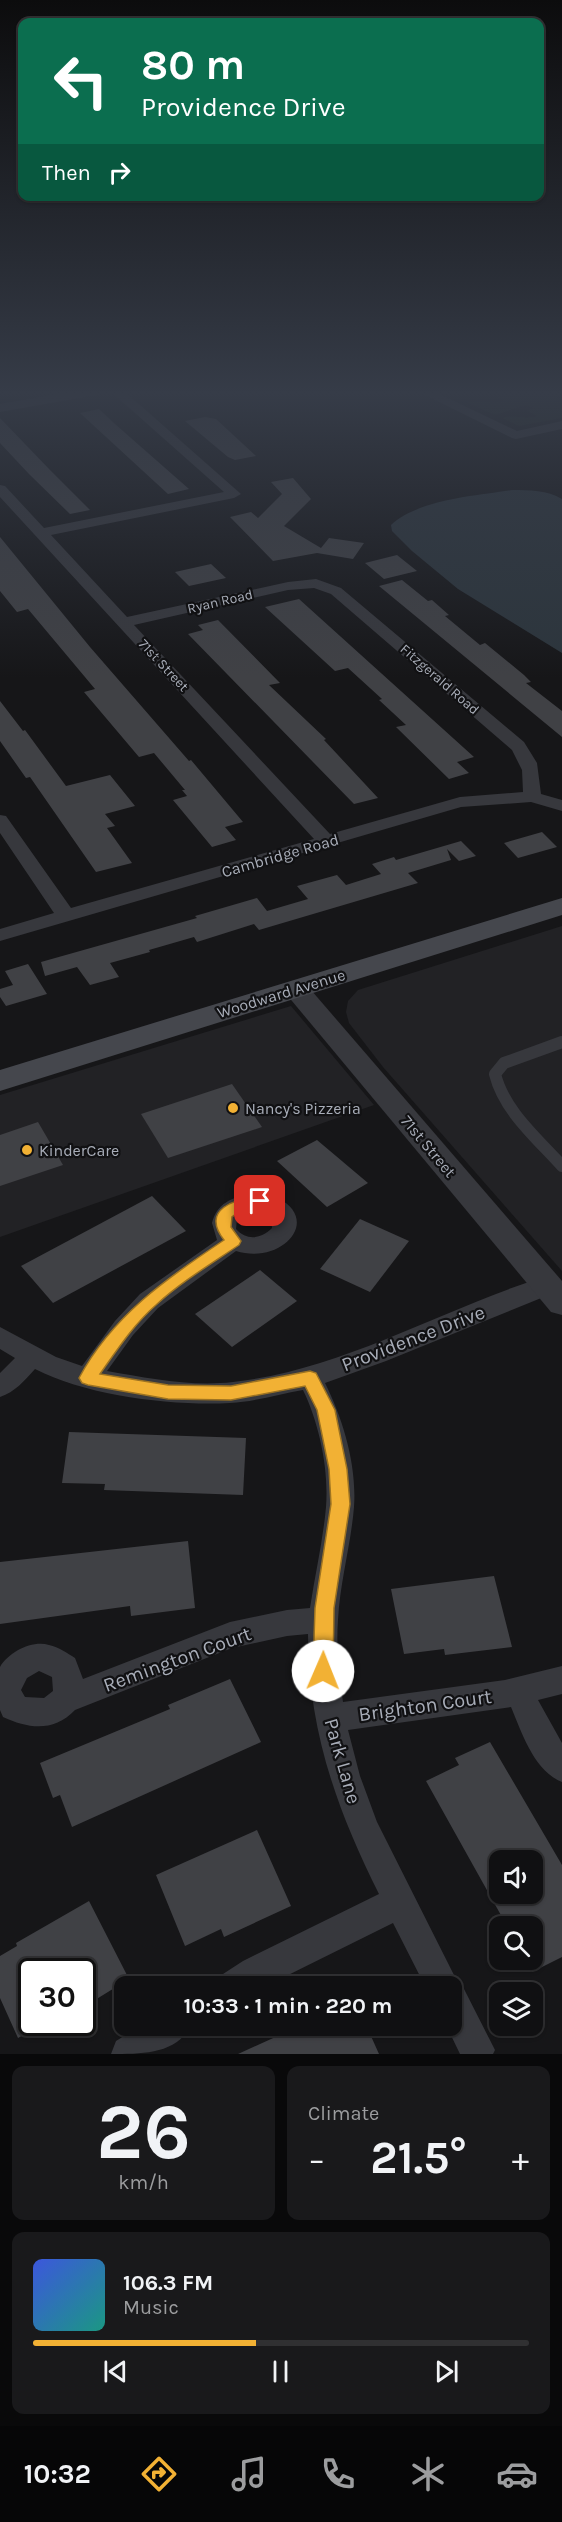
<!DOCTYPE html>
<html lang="en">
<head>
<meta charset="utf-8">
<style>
	:root { --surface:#101012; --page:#19191b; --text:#f1f3f6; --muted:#9c9d9f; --line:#303032; --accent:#f2b134 }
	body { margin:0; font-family:Karla,sans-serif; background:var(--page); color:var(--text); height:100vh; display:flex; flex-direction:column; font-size:22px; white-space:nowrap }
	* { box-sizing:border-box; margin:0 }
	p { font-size:20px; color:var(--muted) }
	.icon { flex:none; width:33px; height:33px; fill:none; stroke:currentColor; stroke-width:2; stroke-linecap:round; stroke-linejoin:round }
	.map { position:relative; height:2054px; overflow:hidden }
	.side { display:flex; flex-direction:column; gap:12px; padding:12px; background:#09090a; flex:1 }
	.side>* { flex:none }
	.banner { position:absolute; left:18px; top:18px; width:526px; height:183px; border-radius:12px; box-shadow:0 2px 4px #0004,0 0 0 2px var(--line); background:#0b6e4f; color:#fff; overflow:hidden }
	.fabs { position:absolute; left:489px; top:1850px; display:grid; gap:12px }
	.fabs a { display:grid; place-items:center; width:54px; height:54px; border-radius:12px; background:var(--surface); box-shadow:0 2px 4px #0004,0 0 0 2px var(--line); font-size:30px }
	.speed { position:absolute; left:18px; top:1958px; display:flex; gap:12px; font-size:30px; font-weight:700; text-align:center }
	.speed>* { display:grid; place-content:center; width:78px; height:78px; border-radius:50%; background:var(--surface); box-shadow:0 2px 4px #0004,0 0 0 2px var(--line); line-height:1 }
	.speed .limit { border:3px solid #111; border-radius:9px; background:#fff; color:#111 }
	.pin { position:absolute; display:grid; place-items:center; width:51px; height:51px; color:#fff; margin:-26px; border-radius:12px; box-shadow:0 3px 9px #0006 }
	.me { position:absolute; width:66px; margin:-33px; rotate:1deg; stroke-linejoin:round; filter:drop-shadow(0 0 4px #0008) }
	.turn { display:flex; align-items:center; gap:21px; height:126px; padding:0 24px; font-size:27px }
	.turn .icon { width:78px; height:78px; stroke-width:2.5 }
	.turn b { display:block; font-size:42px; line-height:51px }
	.then { display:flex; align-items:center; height:57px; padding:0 24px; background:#0003; gap:12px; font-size:22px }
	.big { font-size:45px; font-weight:700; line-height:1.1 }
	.side .tile { flex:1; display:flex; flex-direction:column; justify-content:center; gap:9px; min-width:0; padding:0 21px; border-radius:12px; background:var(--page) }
	.side .dial { align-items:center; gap:0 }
	.dial b { font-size:78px; line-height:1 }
	.song { display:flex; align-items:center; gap:18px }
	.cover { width:72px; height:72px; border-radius:9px; background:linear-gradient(135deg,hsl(230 70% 55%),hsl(170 70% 35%)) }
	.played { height:6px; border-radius:3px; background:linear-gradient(90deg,var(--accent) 45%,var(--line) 45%) }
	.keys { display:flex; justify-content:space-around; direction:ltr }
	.heat { display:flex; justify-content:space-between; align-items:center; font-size:33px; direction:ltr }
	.side .tiles { flex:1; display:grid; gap:12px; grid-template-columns:1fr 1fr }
	.tile:last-child { grid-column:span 2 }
	.trip { position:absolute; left:114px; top:1976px; width:348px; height:60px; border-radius:12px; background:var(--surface); box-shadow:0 2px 4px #0004,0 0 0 2px var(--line); font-weight:700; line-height:60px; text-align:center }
	.tabs { display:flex; height:96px; justify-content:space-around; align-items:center; background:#060607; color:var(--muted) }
	.tabs .icon { width:42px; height:42px }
	.tabs .on { color:var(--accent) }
	.tabs b { font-size:27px; color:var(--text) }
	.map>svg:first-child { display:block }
</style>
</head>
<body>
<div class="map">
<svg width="562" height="2054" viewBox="0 0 562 2054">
	<rect width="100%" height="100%" fill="#161618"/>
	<!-- built -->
	<g fill="#222225">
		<polygon points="562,926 562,1271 383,1067 349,1023 346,1012 348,1001 358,990"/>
		<polygon points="291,1006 374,1105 0,1237 0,1095"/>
	</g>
	<!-- green -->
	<path fill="#1e261f" d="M496,390H562V395L557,397L562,402V418L519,426L502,418C514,414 524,420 537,416L527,411L533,408L526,405L495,415L468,403C481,399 491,405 504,401L497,397L504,394Z"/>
	<!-- water -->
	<path fill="#2c353c" d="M512,490C530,490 547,490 562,499V653L458,589L412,551L392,531L391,525C419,499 476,496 512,490Z"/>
	<!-- building -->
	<g fill="#404145" fill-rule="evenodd">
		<polygon points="99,409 115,424 189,489 168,494 80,413"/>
		<polygon points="205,417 216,419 256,456 235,460 228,457 185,421"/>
		<polygon points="0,418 50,470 90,510 70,514 29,474 0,443"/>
		<polygon points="293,478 311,499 284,526 321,548 329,538 364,543 353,559 317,553 273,561 230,517 251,512 258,518 282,494 271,482"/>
		<polygon points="0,537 90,647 189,761 191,760 243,822 225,827 236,840 212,847 173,800 187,796 182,790 185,790 154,753 139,757 84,692 95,689 28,609 17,612 0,591"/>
		<polygon points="397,555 417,571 384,579 365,563"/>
		<polygon points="211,564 226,578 189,586 175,572"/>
		<polygon points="402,580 428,601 432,600 449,615 445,616 480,645 485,643 524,675 531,682 526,683 562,711 562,737 379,586"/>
		<polygon points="299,599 474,757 457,762 469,773 449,779 396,727 406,725 379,700 382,699 348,668 335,671 265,607"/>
		<polygon points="218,620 280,683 269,685 326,739 324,740 378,798 354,804 188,634 203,630 198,625"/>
		<polygon points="0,701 23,731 25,730 66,786 110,775 135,806 105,814 115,826 107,828 132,863 96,872 30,777 26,778 0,741"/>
		<polygon points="542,832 557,847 518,858 504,843"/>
		<polygon points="461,841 476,856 459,861 447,849 451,860 408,873 418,883 259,930 254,924 197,942 194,937 149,950 150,952 110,963 119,977 90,985 77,967 45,976 41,962 197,918 195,916 257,898 267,911 308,899 297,886 337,875 346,885 381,874 372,864 394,857 396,860"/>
		<polygon points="28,964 47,994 6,1006 0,997 0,989 13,985 5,971"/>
		<polygon points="232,1084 262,1127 168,1158 141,1114"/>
		<polygon points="38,1122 63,1165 0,1186 0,1135"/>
		<polygon points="317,1140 368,1183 327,1207 277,1161"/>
		<polygon points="152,1196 186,1231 53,1303 21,1266"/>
		<polygon points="360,1219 409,1241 370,1292 320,1269"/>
		<polygon points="260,1270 297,1301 232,1347 195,1314"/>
		<polygon points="69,1432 246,1438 243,1495 104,1490 105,1484 62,1483"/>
		<polygon points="188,1541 195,1608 131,1616 130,1606 0,1624 0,1562"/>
		<polygon points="494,1576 512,1647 445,1655 444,1649 404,1654 391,1589"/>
		<polygon points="230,1679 261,1742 72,1827 60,1795 53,1798 40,1763 170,1709 168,1705"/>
		<path d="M490,1742L562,1865V1957L532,1972V1926H507L426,1781L459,1765L455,1758ZM500,1860H532V1893H500Z"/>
		<polygon points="257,1830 291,1906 224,1937 221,1929 185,1946 156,1875"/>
		<polygon points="89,1901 129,1979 82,2008 82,1971 32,1971 32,2030 18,2038 0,1998 0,1956 17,1946 16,1943"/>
		<polygon points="278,2025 366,2025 379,2054 238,2054 282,2034"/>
	</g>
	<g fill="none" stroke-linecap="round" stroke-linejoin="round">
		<!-- service -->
		<path stroke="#37383d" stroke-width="12" d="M562,1042L504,1063L495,1074C504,1111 538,1139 562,1166"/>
		<!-- minor -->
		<g fill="#37383d" fill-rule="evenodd">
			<polygon points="80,390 108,390 102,394 0,412 0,404"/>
			<path d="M109,390H123L241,494L234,498L51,535L127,617L288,582L316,579L341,588L524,742L537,763L541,794L562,800V811L531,802L461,807L0,941V929L54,913L0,833V815L6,816L71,908L314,839L0,497V485L5,486L44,528L224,492ZM314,588L331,594L512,750L522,770L523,792L460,797L330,834L134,625L288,590Z"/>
			<polygon points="415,390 431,390 517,431 562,421 562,429 516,439 512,438"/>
			<path d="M250,1193C259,1194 270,1194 278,1198C322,1221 281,1265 236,1251L158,1308L133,1335L107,1371C148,1378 191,1387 233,1382C345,1369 441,1309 547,1276L556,1278L559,1285L556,1292L386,1361L325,1383C343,1419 357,1465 354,1507C351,1544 340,1582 338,1620C336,1647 339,1675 343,1702L505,1680L562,1666V1694L538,1700L562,1743V1782C534,1771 522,1733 511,1707L348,1730L360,1776L377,1822L460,1987L464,1989L495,2050L493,2054H460L446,2025H452V1986H425L393,1923L266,1986H218L223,1974L243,1961L379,1894C337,1810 308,1730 308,1634L287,1636L232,1648L75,1710C54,1732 29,1729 3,1717L0,1710V1667C9,1652 32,1640 49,1645C59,1647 67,1653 75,1658L83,1679L230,1622L287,1610L310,1608C315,1574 323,1541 326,1507C329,1469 319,1423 303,1390C279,1394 254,1402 230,1403C172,1406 87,1396 35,1369C24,1381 15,1392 0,1397V1373L15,1358L0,1349V1327L56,1357L82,1366L115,1321L140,1294L217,1240L212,1223C217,1203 232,1198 250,1193ZM251,1210L263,1211L271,1218L272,1228C261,1239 247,1241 236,1229L237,1219ZM39,1671L52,1677L53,1691L44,1698L25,1697L21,1690L27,1678Z"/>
			<path d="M142,2025H191C177,2054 143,2054 111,2054L116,2041Z"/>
		</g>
		<!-- tertiary -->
		<polygon fill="#37383d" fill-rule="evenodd" points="296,981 305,983 562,1281 562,1315 551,1312 287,995 283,989 287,983"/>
		<!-- secondary -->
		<polygon fill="#45474d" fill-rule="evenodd" points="562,898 562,915 0,1091 0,1070"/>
	</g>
	<!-- sky -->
	<linearGradient id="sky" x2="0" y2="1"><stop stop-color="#0c0c0d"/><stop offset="0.58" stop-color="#363c48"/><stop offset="1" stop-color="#363c48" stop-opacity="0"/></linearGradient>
	<rect width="562" height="678" fill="url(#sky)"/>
	<!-- route -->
	<path fill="#f2b134" stroke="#9d7322" stroke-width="1.5" d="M260,1196L265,1197L268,1201L265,1205L244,1208L232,1217L231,1227L241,1241L239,1245C211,1264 181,1282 156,1305C134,1324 117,1350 100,1374L168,1385L231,1386L310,1371L316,1373L335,1410L347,1469L350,1504L334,1608L333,1671L330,1677L323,1680L316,1677L313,1671L315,1608L331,1504L329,1469L317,1410L305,1386L231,1400L168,1399L88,1385L82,1383L79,1378C112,1316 167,1278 224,1240C200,1209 235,1199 260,1196Z"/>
	<!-- markers -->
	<g fill="#f2b134" stroke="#111113" stroke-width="2">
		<circle cx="233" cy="1108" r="6"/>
		<circle cx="27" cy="1150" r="6"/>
	</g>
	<g text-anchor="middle" stroke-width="4.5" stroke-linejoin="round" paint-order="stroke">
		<!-- far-street labels -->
		<g font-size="14" fill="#a8adb8" stroke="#111113">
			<text transform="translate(220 601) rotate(-13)" y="5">Ryan Road</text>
			<text transform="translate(164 665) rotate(47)" y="5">71st Street</text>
			<text transform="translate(440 679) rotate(41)" y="5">Fitzgerald Road</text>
		</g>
		<!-- street labels -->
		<g font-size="16" fill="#a8adb8" stroke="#111113">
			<text transform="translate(280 855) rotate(-16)" y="6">Cambridge Road</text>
			<text transform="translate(281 993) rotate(-17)" y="6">Woodward Avenue</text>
			<text transform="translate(429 1146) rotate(50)" y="6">71st Street</text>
		</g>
		<!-- poi labels -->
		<g font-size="16" fill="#a8adb8" stroke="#111113" text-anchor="start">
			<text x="245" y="1114">Nancy's Pizzeria</text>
			<text x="39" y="1156">KinderCare</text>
		</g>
		<!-- near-street labels -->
		<g font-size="20" fill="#a8adb8" stroke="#111113">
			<text transform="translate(413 1338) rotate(-21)" y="7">Providence Drive</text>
			<text transform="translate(177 1659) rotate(-20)" y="7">Remington Court</text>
			<text transform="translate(425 1705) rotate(-8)" y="7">Brighton Court</text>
			<text transform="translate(343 1761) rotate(74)" y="7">Park Lane</text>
		</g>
	</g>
</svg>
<div class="fabs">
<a><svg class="icon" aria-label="sound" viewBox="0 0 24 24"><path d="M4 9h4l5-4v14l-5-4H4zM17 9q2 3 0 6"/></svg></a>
<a><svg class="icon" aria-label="search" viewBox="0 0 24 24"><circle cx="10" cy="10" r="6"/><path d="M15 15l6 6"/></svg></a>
<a><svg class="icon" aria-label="layers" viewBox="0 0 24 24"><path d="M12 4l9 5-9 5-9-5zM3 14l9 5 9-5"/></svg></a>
</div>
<div class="speed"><div class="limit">30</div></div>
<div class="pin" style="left:260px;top:1201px;background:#d93025"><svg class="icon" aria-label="arrive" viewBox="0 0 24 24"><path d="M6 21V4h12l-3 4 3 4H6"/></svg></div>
<svg class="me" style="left:323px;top:1671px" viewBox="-20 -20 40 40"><circle r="19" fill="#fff"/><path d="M0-13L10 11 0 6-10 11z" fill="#f2b134"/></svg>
<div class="trip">10:33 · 1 min · 220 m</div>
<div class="banner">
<div class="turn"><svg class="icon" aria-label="left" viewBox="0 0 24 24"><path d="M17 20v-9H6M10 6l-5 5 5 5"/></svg><div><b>80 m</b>Providence Drive</div></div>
<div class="then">Then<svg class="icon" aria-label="right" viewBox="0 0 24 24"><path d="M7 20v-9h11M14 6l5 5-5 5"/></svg></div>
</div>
</div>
<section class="side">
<div class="tiles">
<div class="tile dial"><b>26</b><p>km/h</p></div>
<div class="tile"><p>Climate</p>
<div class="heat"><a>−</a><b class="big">21.5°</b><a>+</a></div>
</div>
<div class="tile">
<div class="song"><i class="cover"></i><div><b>106.3 FM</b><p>Music</p></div></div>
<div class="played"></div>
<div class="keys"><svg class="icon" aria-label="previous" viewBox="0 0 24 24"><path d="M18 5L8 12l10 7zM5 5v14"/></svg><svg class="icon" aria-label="pause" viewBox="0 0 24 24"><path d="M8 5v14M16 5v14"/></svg><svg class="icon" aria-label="next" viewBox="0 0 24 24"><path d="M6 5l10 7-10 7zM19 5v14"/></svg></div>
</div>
</div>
</section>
<nav class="tabs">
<b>10:32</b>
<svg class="icon on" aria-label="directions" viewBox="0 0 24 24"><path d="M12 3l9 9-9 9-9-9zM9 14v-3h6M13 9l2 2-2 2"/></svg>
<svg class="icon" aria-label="music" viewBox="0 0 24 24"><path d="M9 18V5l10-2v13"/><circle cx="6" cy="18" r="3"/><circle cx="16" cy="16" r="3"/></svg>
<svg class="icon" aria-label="phone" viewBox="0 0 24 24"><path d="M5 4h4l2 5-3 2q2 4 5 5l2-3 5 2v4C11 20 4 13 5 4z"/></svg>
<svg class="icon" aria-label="climate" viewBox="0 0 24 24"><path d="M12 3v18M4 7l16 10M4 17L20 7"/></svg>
<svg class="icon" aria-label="car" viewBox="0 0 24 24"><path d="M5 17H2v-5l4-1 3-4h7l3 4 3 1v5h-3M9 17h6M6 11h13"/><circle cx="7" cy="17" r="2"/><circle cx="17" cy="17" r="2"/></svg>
</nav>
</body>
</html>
